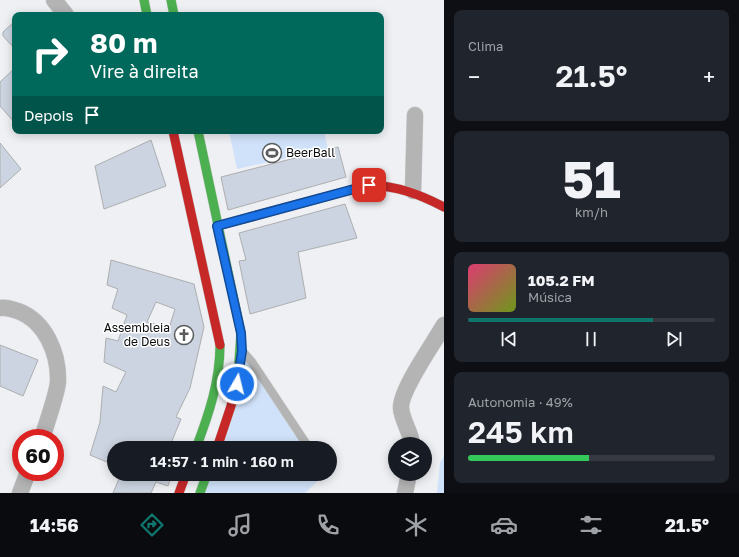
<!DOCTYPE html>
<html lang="pt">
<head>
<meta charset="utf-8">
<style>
	:root { --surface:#171b24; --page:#20242c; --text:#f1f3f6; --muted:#9ea1a6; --line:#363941; --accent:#0f766e }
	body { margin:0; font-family:"Golos Text",sans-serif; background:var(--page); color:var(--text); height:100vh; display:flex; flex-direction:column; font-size:15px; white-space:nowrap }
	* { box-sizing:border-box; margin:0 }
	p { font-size:13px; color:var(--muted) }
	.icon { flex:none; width:22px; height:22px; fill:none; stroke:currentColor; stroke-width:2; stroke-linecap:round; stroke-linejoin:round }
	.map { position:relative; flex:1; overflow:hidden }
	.drawer { display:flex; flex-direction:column; gap:10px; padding:10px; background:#0d0f14; width:295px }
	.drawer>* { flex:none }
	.banner { position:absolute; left:12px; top:12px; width:372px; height:122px; border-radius:8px; box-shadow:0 2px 10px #0003; background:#00695c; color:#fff; overflow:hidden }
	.buttons { position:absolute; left:388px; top:437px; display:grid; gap:8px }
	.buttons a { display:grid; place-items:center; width:44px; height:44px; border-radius:50%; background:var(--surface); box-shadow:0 2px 10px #0003; font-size:20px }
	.speed { position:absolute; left:12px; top:429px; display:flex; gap:8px; font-size:20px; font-weight:700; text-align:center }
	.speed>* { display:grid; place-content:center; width:52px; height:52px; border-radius:50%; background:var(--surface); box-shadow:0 2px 10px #0003; line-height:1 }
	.speed .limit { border:6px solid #d22; background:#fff; color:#111 }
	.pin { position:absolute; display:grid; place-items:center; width:34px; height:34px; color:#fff; margin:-17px; border-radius:8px; box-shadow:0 2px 6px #0006 }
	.me { position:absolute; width:44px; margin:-22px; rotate:8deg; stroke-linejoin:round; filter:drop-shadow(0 0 3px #0008) }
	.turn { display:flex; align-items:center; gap:14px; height:84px; padding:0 12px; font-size:18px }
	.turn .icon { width:52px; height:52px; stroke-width:2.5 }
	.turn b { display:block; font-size:28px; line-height:34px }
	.then { display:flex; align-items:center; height:38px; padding:0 12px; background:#0003; gap:8px; font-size:15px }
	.big { font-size:30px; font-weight:600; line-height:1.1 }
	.drawer .widget { flex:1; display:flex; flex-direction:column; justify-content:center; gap:6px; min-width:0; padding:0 14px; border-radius:8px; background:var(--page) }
	.drawer .dial { align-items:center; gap:0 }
	.dial b { font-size:52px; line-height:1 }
	.song { display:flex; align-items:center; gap:12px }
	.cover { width:48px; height:48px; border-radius:6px; background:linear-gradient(135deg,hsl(340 70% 55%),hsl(80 70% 35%)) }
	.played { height:4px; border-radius:2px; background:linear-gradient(90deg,var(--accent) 75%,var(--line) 75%) }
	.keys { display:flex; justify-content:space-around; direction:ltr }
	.heat { display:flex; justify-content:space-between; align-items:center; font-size:22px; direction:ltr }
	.charge { height:6px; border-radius:3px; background:linear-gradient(90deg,#34c759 49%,var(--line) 0) }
	.trip { position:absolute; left:107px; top:441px; width:230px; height:40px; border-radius:20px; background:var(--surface); box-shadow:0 2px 10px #0003; font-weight:600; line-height:40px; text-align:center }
	.menu { display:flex; height:64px; justify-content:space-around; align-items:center; background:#090b0e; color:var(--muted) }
	.menu .icon { width:28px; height:28px }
	.menu .on { color:var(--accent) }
	.menu b { font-size:18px; color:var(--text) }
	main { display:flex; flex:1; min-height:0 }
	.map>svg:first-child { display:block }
</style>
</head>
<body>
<main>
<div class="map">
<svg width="444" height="493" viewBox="0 0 444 493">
	<rect width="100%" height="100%" fill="#eef0f3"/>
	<!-- green -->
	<g fill="#d0e2f9">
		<polygon points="229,131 324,131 328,149 237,169"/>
		<polygon points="245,356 305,448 221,448"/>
		<polygon points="444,456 444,493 437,493 440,463"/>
		<polygon points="212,474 322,474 323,476 305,493 205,493"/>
	</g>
	<!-- building -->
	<g fill="#cbd4e0" stroke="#adaeb0" fill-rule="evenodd">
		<polygon points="15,21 15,49 3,36 3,32"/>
		<polygon points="15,68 15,123 0,106 0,82"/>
		<polygon points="151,140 166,186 104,209 95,166"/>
		<polygon points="0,143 21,169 0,188"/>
		<polygon points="338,147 346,177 228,210 221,177"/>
		<polygon points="345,204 357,238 298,252 306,298 250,314 239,261 246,260 239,233"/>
		<path d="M111,260L194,284L204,327L190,388L176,417L181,419L169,448H114V465L90,455L100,422L103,386L116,392L126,372L104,362L106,338L118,341L127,315L112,308L118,289L107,285ZM156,302L175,309L169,328L147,322Z"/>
		<polygon points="0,345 38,360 23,396 0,386"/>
		<polygon points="121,474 172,474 168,486 156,482 151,493 113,493"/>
	</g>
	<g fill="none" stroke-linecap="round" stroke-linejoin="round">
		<!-- lane casing -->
		<g stroke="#cbccce" stroke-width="9">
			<polyline id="lane" points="244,353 252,362 309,448"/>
		</g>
		<!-- street casing -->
		<g stroke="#cbccce" stroke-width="17">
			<g id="street">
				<polyline points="54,0 66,15"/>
				<polyline points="413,191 415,115"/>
				<path d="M0,308C7,307 11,309 18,311C45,321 59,353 58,382C57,393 46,426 42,438"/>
				<path d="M412,444C411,432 402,421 401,408C400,390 434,343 444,325"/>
				<polyline points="20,493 28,472"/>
				<polyline points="405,493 409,474"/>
			</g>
		</g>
		<!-- fast casing -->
		<g stroke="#cbccce" stroke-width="10">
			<g id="fast">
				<polyline points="144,0 147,15"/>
				<polyline points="171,0 174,15"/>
				<polyline points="198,131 241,333 238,375"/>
				<path d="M196,448C209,414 220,381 220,345"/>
				<polyline points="200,493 207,474"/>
			</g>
		</g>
		<!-- jam casing -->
		<g stroke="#cbccce" stroke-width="10">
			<g id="jam">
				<polyline points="173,131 220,345"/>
				<path d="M217,226L369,185C397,186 419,194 444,207"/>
				<polyline points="217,448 231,406 238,375"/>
				<polyline points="179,493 186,474"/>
			</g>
		</g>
		<!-- lane -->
		<use href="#lane" stroke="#b4b4b5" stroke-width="8"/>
		<!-- street -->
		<use href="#street" stroke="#b4b4b5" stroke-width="16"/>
		<!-- fast -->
		<use href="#fast" stroke="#4caf50" stroke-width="9"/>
		<!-- jam -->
		<use href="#jam" stroke="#c62828" stroke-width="9"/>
	</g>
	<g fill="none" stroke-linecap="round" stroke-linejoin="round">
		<!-- route casing -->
		<g stroke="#114b97" stroke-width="10">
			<polyline id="route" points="237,384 242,351 241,333 217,226 369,185"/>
		</g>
		<!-- route -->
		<use href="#route" stroke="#1a73e8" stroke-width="7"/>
	</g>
	<!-- icons -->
	<defs>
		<g id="stadium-ring" transform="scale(1)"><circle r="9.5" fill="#fff" stroke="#5a5c5e" stroke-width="1.5"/><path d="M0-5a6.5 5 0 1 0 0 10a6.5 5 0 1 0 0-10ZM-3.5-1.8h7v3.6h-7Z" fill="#5a5c5e"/></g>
		<g id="church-ring" transform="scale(1)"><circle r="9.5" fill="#fff" stroke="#5a5c5e" stroke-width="1.5"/><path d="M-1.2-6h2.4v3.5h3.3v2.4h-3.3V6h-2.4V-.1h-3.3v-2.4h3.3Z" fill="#5a5c5e"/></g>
	</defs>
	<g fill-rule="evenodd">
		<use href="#stadium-ring" x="272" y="153"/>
		<use href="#church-ring" x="184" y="335"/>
	</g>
	<g text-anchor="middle" stroke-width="3" stroke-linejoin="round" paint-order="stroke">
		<!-- poi labels -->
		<g font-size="12" fill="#0b0c0e" stroke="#fff" text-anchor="start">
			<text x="286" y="157">BeerBall</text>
			<text x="170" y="332" text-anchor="end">Assembleia<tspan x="170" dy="14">de Deus</tspan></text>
		</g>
	</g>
</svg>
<div class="buttons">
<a><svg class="icon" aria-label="layers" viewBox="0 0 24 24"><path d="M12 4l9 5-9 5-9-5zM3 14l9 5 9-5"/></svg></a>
</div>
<div class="speed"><div class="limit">60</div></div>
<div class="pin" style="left:369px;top:185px;background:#d93025"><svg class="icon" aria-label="arrive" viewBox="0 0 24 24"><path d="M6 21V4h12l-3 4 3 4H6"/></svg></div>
<svg class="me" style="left:237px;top:384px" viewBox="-20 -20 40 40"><circle r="17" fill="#1a73e8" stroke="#fff" stroke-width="3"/><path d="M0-11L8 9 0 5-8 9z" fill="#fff"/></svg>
<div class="trip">14:57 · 1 min · 160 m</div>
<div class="banner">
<div class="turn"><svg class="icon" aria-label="right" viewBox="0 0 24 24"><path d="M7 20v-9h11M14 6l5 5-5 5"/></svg><div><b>80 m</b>Vire à direita</div></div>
<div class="then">Depois<svg class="icon" aria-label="arrive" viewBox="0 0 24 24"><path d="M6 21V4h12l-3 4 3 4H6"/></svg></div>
</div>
</div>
<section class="drawer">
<div class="widget"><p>Clima</p>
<div class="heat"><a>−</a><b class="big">21.5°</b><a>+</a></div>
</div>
<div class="widget dial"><b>51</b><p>km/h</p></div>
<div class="widget">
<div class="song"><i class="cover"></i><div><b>105.2 FM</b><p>Música</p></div></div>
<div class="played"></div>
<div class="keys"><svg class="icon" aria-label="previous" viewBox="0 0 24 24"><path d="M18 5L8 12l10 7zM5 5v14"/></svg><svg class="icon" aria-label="pause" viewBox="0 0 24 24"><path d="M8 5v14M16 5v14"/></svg><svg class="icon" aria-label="next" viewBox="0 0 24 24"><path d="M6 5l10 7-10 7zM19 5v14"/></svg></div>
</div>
<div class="widget"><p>Autonomia · 49%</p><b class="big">245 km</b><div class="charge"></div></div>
</section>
</main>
<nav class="menu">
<b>14:56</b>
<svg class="icon on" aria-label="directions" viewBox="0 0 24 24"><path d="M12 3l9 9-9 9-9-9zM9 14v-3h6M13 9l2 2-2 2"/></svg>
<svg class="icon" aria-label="music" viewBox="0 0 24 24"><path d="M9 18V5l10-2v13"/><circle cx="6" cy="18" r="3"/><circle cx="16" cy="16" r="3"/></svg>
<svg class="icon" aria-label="phone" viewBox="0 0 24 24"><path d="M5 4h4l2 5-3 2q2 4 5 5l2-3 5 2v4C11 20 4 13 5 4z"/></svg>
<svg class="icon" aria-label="climate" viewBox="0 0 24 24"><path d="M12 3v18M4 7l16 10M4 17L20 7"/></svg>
<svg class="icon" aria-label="car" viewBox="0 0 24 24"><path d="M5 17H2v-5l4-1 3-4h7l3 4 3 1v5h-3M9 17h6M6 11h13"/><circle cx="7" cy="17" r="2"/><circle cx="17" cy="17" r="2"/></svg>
<svg class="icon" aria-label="filters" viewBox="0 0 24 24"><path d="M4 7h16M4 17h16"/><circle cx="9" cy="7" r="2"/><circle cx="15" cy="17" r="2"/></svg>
<b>21.5°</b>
</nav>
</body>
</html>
